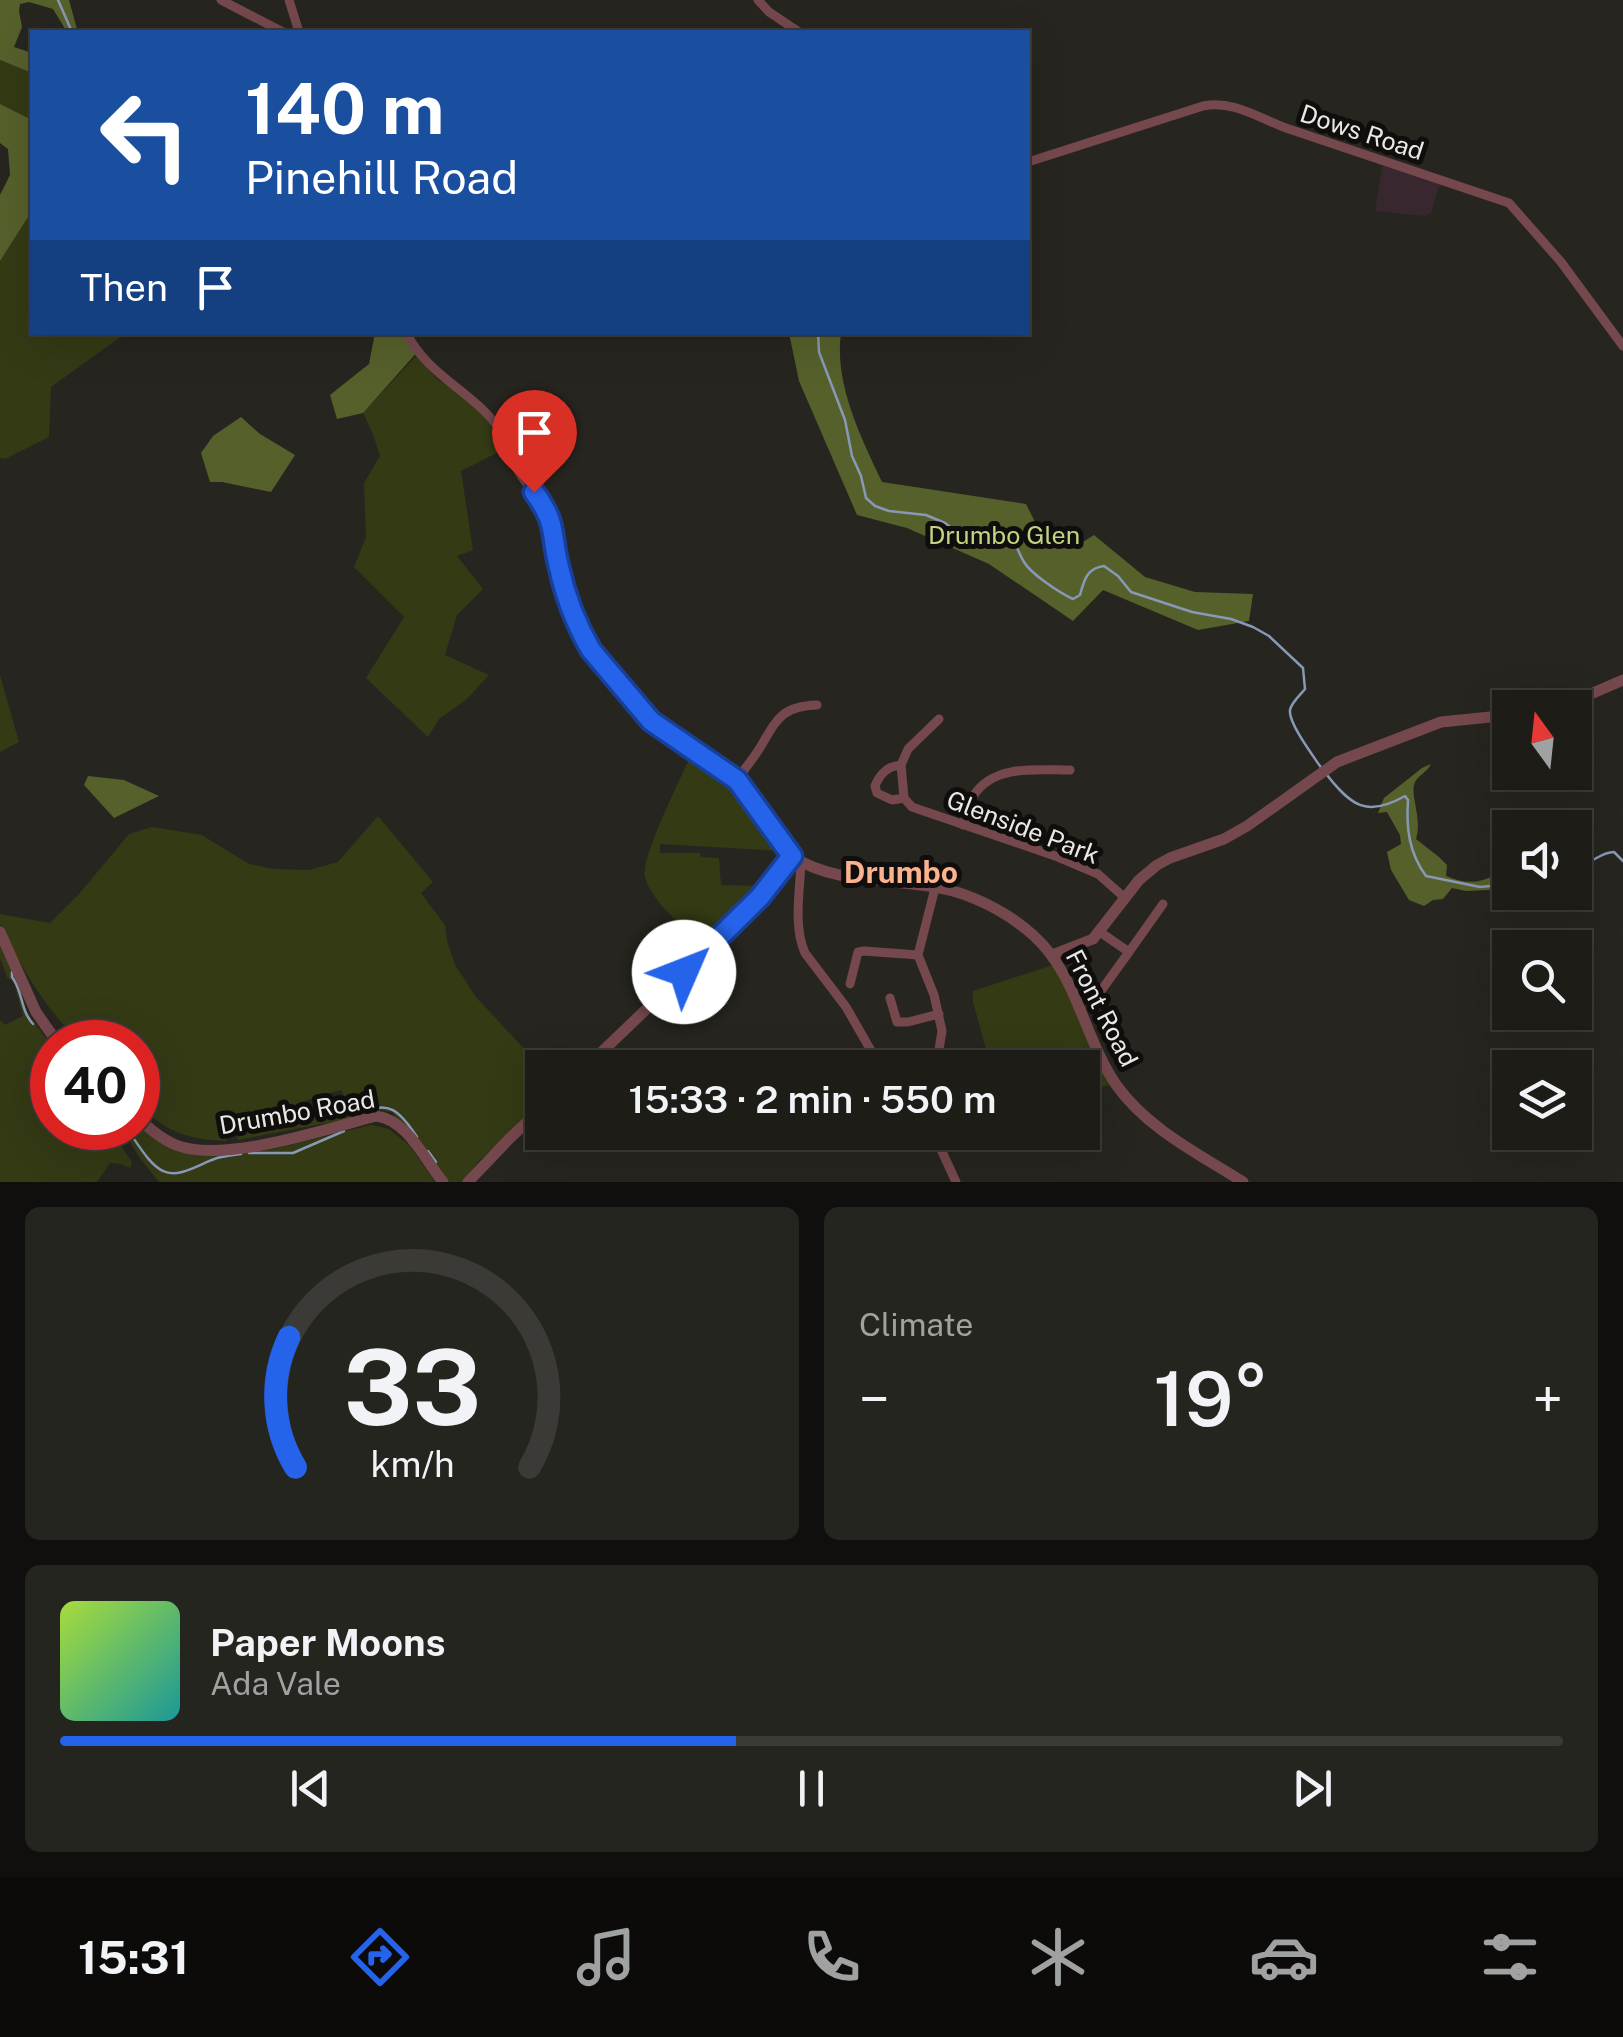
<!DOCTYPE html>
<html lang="en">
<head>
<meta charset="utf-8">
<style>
	:root { --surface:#1d1c17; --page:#252520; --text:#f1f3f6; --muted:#a0a1a1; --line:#3b3a36; --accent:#2563eb }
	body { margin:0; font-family:"Public Sans",sans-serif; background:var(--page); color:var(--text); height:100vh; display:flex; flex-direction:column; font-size:38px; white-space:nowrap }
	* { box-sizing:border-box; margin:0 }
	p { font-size:32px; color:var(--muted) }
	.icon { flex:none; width:55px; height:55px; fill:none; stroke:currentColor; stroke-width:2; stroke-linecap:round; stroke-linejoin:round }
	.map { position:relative; height:1182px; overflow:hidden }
	.sheet { display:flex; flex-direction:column; gap:25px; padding:25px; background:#100f0d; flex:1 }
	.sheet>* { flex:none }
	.hud { position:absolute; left:30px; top:30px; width:1000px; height:305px; border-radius:0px; box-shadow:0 10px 40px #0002,0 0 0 2px var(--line); background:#1a4fa0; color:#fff; overflow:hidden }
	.needle { width:65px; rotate:345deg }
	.buttons { position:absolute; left:1492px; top:690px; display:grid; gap:20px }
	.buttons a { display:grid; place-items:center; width:100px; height:100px; border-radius:0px; background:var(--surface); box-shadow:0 10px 40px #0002,0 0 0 2px var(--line); font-size:50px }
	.speed { position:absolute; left:30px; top:1020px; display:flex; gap:20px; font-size:50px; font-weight:700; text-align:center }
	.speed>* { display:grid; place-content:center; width:130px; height:130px; border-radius:50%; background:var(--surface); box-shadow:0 10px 40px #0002,0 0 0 2px var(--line); line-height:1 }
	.speed .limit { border:15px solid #d22; background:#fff; color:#111 }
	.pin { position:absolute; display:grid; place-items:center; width:85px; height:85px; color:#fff; margin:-102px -42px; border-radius:50% 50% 50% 0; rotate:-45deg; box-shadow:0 0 10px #0007 }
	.pin .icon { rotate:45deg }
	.me { position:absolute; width:110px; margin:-55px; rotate:46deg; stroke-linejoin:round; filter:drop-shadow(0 0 8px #0008) }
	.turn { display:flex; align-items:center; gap:35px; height:210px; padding:0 50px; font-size:45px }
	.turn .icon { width:130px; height:130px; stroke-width:2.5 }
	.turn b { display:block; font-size:70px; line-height:85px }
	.then { display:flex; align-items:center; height:95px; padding:0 50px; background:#0003; gap:20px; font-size:38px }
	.big { font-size:75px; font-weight:600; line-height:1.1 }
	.sheet .card { flex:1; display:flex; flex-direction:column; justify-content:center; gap:15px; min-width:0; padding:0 35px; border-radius:15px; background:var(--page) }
	.sheet .dial { align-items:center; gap:0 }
	.dial svg { height:260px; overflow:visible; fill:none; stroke:var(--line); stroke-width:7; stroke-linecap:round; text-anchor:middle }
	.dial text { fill:var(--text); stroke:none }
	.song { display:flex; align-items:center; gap:30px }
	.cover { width:120px; height:120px; border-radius:15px; background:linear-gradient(135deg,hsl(80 70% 55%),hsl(180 70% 35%)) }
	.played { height:10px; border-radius:5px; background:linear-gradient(90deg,var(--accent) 45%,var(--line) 45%) }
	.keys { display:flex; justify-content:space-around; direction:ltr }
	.heat { display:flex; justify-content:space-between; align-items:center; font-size:55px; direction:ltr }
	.sheet .tiles { flex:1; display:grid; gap:25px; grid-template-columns:1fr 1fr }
	.card:last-child { grid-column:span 2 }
	.trip { position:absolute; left:525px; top:1050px; width:575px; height:100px; border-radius:0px; background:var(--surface); box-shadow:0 10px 40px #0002,0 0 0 2px var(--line); font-weight:600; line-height:100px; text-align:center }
	.dock { display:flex; height:160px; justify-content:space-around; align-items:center; background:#0c0b09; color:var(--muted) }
	.dock .icon { width:70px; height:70px }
	.dock .active { color:var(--accent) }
	.dock b { font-size:45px; color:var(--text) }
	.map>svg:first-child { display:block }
</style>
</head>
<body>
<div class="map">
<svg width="1623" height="1182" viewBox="0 0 1623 1182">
	<rect width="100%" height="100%" fill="#27251f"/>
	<!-- commercial -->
	<polygon fill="#38272f" points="1386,163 1441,181 1431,213 1424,216 1375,211 1382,168"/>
	<!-- green -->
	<g fill="#343a14" fill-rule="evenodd">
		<polygon points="0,60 32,73 32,120 0,104"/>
		<polygon points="32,211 32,332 126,333 51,387 49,437 5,459 0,458 0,261"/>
		<polygon points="416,356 437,379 466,397 490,425 503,450 461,471 473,550 457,556 483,589 457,615 445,655 489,675 466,700 439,719 428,737 366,678 404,617 354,567 366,537 364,483 380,456 373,434 363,413"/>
		<polygon points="0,675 19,742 0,752"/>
		<path d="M691,755L742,794L752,806L780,851L660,844V853H700L701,857L719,858L721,885L766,886L705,948C687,930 651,902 645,877C640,858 681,778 691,755Z"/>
		<path d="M378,816L433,882L421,893L445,925L447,941L455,965L476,997L542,1068V1102L477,1163L463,1182H447L392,1112L379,1110L343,1120L237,1140L239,1131C252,1124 260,1127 273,1127C282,1126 292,1122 299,1119L274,1124L238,1118L229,1123L226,1141C186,1139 166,1132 138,1104V1042H79C42,1003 24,972 0,924V914L50,923L79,894L129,834L152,827L202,835L249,864L274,869L309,870L338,862ZM341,1090L350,1108L339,1114L308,1118L305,1101Z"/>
		<polygon points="0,940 17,978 27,1012 52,1047 52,1128 109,1128 132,1162 130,1168 120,1164 110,1163 97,1182 0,1182 0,1020 5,1025 23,1016 14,983 7,977 0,958"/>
		<polygon points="1056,964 1111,1085 1083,1090 1082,1068 991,1067 973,1002 973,991"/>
		<polygon points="138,1123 162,1143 224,1155 274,1149 371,1125 389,1129 409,1145 435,1182 159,1182 139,1157 121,1128 138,1128"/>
	</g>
	<!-- forest -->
	<g fill="#56602b">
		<polygon points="0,0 69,0 77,29 81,32 67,32 53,9 29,2 20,4 19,11 22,27 14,47 32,53 32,73 0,60"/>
		<polygon points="0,104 32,120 32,211 0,261 0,195 10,175 8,149 0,143"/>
		<polygon points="375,333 410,333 419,350 363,413 337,419 330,395 369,364"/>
		<path d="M789,333H841C834,384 861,437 882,482L1026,504L1043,538L1072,549L1094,535L1145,577L1195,592L1253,594L1249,621L1198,630L1103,590L1073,621L989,564L907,528L857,515L799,381Z"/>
		<polygon points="241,417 260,434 295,455 271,492 222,482 210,482 201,453 213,436"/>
		<path d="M1431,764C1427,772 1419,775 1415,782C1409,793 1423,820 1416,839L1439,857L1447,865L1446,876C1458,881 1470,884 1483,880C1495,877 1497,872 1510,873V889L1466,891L1452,888L1443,899L1433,900L1424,906L1409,900L1391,870L1387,852L1401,844L1400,835L1387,812L1378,813L1384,798L1422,768Z"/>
		<polygon points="88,776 124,780 159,796 114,818 84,785"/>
	</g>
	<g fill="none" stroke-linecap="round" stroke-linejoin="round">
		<!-- stream -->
		<g stroke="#8898b7" stroke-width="2.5">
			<polyline points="58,0 72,32"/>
			<path d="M818,332L819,352L845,420L852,456L861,476L866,498L875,506L889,511L926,515L945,523L962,536L986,537L1006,533C1017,542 1017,551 1024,562C1031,574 1060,593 1073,599L1080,595C1084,580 1087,568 1104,566L1118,576L1131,592L1192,612L1231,619L1253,627L1269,636L1303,668L1305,689C1301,694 1291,703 1290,710C1288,723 1314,757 1322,769"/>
			<path d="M1327,775C1352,807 1368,817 1405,796L1408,800C1406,828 1409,853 1426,876L1480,887L1510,884"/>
			<path d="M1575,861C1597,865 1596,853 1614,852L1623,861"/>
			<path d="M12,972V977C23,991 20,1010 33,1024"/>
			<path d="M358,1115C388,1098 400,1111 417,1137"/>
			<path d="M126,1128C136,1140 148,1164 163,1171C179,1179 201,1163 217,1158C225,1156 233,1155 241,1154"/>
			<polyline points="428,1151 436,1162"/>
			<polyline points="249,1153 293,1153 344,1131"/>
		</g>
		<!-- minor -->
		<g stroke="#75484d" stroke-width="9">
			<polyline points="221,0 283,32"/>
			<polyline points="289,0 299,32"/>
			<polyline points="758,0 769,12 799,32"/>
			<path d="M1028,162L1203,106C1234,100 1258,118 1286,128L1509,203L1561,262L1623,346"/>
			<path d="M406,332C430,381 481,393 505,439C511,450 513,463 520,474C529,489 544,502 551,518C557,533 555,549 558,564C563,590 577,627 591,650L651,721L737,780L791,856"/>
			<path d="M939,719L908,749L901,765C887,766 880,774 875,786L877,793L892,800L904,798L912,807L1058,857L1098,874L1125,898"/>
			<polyline points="901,765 904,798"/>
			<path d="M737,780C745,768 754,758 761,746C777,719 782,706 817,705"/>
			<path d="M963,825C966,816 968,803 974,795C994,764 1038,770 1070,770"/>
			<path d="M801,862C800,891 793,926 805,953L846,1007L881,1068"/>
			<polyline points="935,888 918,955 934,995 942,1031 936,1068"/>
			<polyline points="1100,932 1129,952 1163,904"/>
			<polyline points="850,984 858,952 864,951 918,955"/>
			<polyline points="890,998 897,1022 908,1022 939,1014"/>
			<polyline points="1090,1006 1129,952"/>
			<polyline points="933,1132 956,1182"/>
		</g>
		<!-- tertiary -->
		<g stroke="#75484d" stroke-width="11">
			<polyline points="1551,708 1586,696 1623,680"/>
			<polyline points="0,932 36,1012 57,1042"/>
			<polyline points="1052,955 1093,939 1139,880 1157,865 1170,858 1224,839 1247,826 1337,762 1441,722 1510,715"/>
			<path d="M585,1068L730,929L760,897L791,856C842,888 899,876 953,891C981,899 1011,915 1033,935C1078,975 1083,1037 1117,1086C1148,1129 1199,1154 1243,1182"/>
			<path d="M138,1118C149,1128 161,1139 176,1145C223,1164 326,1129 376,1116C408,1120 424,1159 443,1182"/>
			<polyline points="468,1182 509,1139 542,1108"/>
		</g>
	</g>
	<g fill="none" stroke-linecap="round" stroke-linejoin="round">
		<!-- route casing -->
		<g stroke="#184099" stroke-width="25">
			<path id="route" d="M534,492C558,525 550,532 559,567C565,595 577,626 591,650L651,721L737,780L792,856L760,897L684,972"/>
		</g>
		<!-- route -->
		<use href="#route" stroke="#2563eb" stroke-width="18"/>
	</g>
	<g text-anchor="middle" stroke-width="10" stroke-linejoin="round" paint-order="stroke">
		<!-- street labels -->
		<g font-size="25" fill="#e9e8e4" stroke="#0f0e0c">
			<text transform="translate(1362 132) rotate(18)" y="9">Dows Road</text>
			<text transform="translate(1023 827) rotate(21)" y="9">Glenside Park</text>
			<text transform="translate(1102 1008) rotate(63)" y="9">Front Road</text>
			<text transform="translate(297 1112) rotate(-10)" y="9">Drumbo Road</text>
		</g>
		<!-- park labels -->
		<g font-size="25" fill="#c3d381" stroke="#0f0e0c">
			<text x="1004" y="544">Drumbo Glen</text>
		</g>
		<!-- quarter labels -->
		<g font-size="30" font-weight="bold" fill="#fcb28e" stroke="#0f0e0c">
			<text x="901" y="883">Drumbo</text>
		</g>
	</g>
</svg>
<div class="buttons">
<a><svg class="needle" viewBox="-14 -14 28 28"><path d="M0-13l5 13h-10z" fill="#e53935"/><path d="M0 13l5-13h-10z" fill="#a0a1a1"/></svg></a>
<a><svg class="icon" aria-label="sound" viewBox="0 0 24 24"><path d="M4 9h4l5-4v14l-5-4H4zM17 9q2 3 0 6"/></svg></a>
<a><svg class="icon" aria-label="search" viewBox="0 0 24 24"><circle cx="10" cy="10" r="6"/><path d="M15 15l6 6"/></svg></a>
<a><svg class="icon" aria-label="layers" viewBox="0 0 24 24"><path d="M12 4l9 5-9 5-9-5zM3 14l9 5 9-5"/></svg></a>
</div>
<div class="speed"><div class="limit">40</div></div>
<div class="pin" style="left:534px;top:492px;background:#d93025"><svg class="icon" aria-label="arrive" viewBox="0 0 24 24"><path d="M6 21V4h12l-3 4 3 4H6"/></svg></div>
<svg class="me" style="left:684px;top:972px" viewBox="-20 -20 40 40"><circle r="19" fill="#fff"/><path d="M0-13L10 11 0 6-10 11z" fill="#2563eb"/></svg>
<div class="trip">15:33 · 2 min · 550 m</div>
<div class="hud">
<div class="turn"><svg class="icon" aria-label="left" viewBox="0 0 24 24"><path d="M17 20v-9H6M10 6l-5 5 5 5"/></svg><div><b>140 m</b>Pinehill Road</div></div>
<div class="then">Then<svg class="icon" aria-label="arrive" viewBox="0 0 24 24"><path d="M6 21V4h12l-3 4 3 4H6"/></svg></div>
</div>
</div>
<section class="sheet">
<div class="tiles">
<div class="card dial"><svg viewBox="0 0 100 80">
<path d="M14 69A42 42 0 1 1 86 69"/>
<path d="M14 69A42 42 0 0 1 12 29" stroke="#2563eb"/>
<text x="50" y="56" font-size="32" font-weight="700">33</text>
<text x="50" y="72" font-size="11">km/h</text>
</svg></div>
<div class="card"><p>Climate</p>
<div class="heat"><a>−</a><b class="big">19°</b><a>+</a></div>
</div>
<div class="card">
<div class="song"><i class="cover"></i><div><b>Paper Moons</b><p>Ada Vale</p></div></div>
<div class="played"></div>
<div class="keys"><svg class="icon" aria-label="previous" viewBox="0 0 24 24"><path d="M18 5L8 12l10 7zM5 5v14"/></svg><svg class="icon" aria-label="pause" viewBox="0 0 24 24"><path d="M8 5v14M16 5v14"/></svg><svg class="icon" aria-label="next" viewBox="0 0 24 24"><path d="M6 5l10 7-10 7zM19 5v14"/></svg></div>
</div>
</div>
</section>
<nav class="dock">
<b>15:31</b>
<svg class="icon active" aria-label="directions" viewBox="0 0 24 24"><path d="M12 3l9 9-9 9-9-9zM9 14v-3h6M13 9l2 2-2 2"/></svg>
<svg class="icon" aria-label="music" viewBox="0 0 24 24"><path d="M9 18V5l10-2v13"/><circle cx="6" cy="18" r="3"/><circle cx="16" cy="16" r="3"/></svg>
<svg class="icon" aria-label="phone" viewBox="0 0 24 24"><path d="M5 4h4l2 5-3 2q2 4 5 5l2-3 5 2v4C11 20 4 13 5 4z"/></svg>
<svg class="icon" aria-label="climate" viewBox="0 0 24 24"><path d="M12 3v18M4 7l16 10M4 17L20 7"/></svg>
<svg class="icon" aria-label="car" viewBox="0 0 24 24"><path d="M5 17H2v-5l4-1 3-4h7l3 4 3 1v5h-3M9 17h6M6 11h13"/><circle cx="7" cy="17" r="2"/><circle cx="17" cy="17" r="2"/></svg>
<svg class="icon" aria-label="filters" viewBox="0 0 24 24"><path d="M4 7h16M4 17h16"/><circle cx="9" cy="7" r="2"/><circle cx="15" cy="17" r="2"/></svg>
</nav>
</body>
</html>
